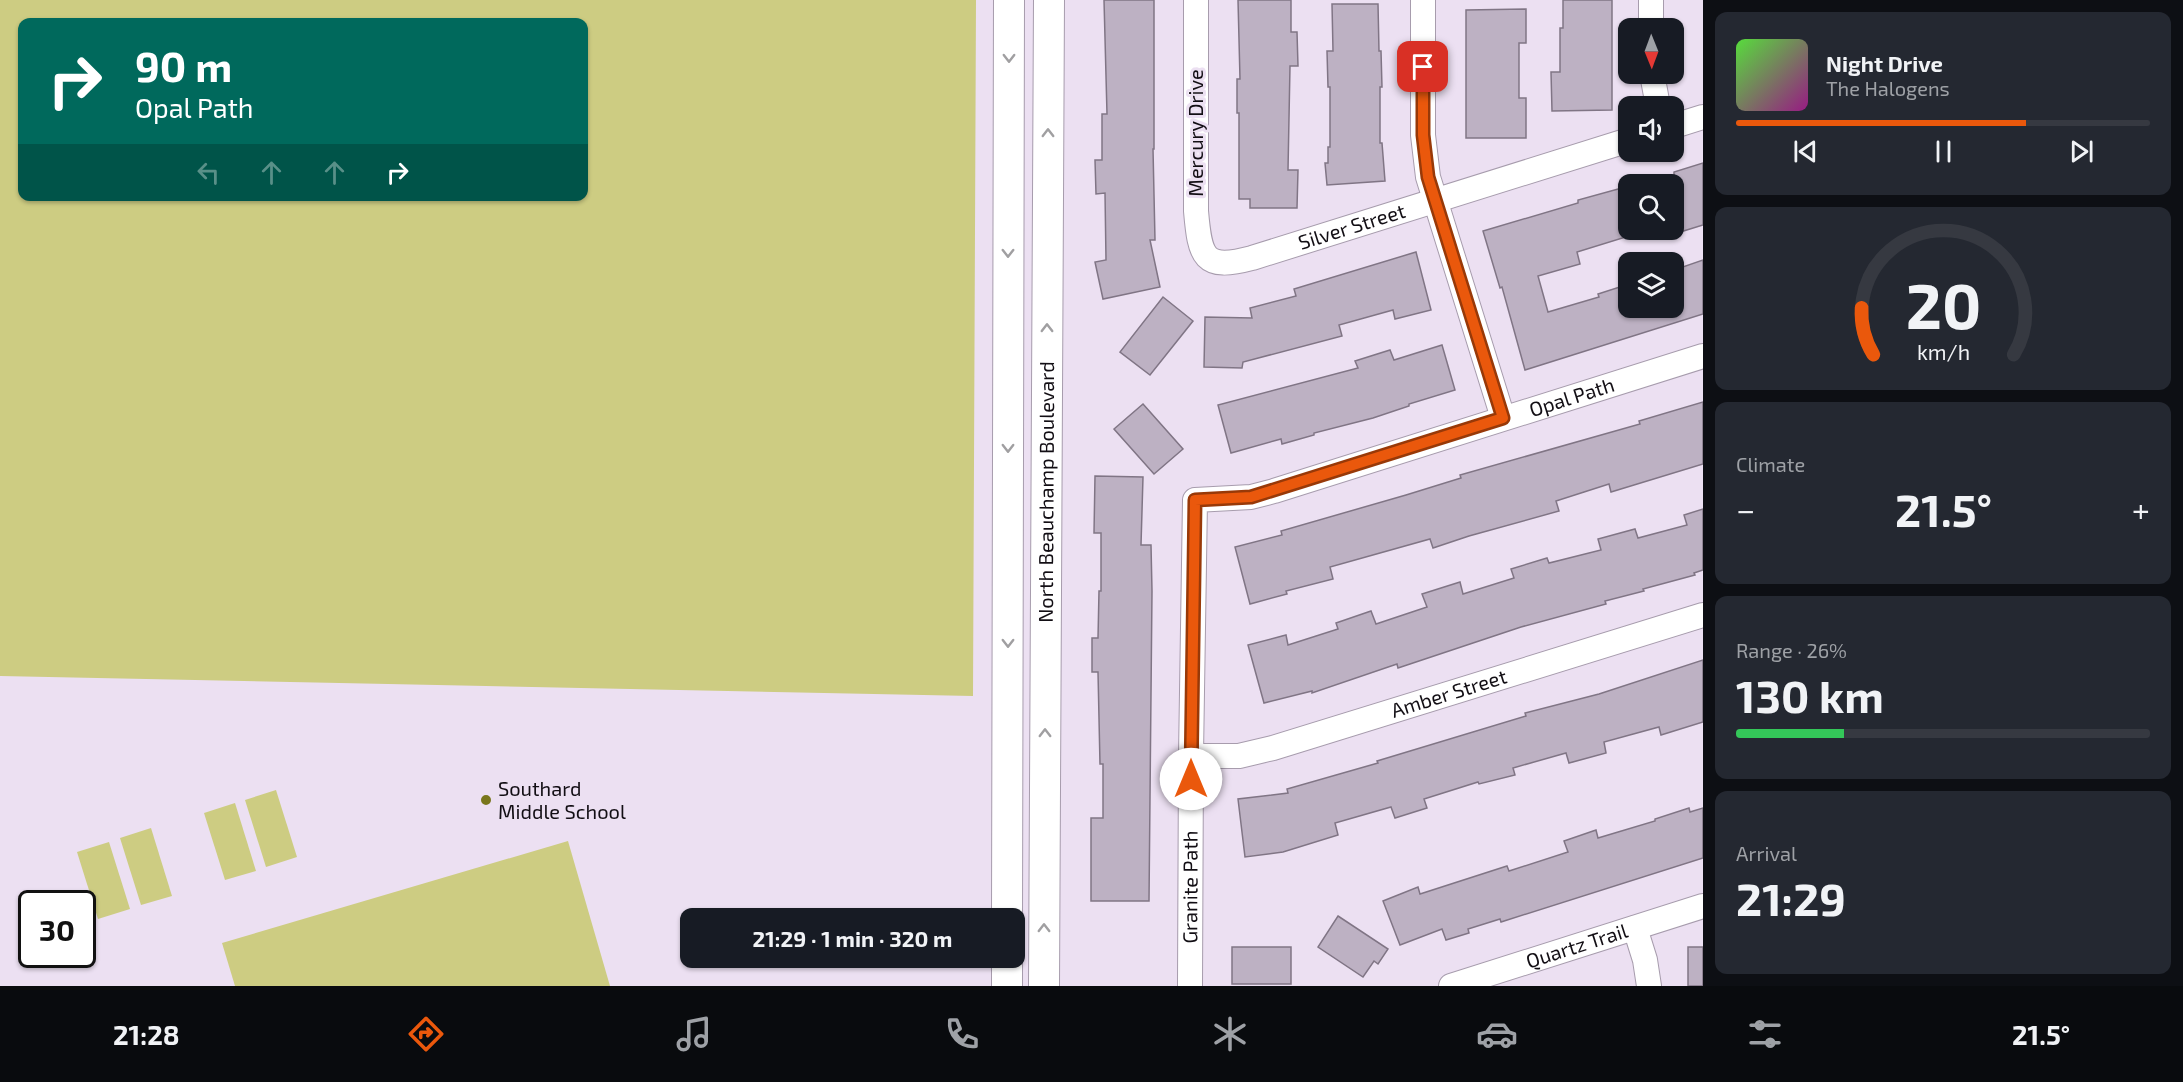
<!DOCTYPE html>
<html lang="en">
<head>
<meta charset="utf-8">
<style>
	:root { --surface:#171b24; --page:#242831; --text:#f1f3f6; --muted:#9ea1a6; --line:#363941; --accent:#ea580c }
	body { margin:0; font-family:"Exo 2",sans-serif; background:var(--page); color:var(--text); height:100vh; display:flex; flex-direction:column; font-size:22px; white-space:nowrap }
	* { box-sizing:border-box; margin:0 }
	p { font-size:20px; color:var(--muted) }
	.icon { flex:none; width:33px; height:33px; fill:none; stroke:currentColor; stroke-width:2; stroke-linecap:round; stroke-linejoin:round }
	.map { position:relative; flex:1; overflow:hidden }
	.side { display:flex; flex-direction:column; gap:12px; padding:12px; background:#0d0f14; width:480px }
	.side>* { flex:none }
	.hud { position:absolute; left:18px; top:18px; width:570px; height:183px; border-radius:12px; box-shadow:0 2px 4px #0004; background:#00695c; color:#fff; overflow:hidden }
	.needle { width:39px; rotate:179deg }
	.fabs { position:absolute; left:1618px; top:18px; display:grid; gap:12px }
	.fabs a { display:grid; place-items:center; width:66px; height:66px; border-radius:12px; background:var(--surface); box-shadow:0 2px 4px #0004; font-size:30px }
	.speed { position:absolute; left:18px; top:890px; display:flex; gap:12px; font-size:30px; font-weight:700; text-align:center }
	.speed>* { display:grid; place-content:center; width:78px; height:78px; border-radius:50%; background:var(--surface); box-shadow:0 2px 4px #0004; line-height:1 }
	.speed .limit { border:3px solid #111; border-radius:9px; background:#fff; color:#111 }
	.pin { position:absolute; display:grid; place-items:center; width:51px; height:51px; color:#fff; margin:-26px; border-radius:12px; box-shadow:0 3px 9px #0006 }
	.me { position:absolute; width:66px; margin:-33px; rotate:0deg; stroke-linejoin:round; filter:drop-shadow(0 0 4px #0008) }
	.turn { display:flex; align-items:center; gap:21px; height:126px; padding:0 18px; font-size:27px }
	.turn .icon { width:78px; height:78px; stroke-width:2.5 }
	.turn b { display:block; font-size:42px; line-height:51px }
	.lanes { display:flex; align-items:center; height:57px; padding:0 18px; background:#0003; justify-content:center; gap:30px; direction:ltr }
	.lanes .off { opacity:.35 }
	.big { font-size:45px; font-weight:700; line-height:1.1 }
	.side .tile { flex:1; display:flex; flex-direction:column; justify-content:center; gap:9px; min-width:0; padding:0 21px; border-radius:12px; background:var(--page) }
	.side .dial { align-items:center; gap:0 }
	.dial svg { height:156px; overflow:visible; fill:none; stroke:var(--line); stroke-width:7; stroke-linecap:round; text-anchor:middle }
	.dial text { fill:var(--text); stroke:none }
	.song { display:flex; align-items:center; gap:18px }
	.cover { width:72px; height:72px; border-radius:9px; background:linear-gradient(135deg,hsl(110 70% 55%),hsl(310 70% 35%)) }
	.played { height:6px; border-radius:3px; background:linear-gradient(90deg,var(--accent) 70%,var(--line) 70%) }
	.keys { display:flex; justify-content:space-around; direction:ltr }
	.heat { display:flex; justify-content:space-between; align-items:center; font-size:33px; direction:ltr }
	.charge { height:9px; border-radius:4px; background:linear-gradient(90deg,#34c759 26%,var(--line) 0) }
	.trip { position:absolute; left:680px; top:908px; width:345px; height:60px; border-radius:12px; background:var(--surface); box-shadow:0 2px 4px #0004; font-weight:700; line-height:60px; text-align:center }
	.tabs { display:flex; height:96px; justify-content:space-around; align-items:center; background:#090b0e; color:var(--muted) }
	.tabs .icon { width:42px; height:42px }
	.tabs .selected { color:var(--accent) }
	.tabs b { font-size:27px; color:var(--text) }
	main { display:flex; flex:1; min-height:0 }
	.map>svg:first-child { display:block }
</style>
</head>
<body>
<main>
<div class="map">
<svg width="1703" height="986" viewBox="0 0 1703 986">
	<rect width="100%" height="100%" fill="#ece0f2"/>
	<!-- green -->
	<g fill="#cdcc82" fill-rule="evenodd">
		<path d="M0,0H976L973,696L0,676ZM584,22V196H22V22Z"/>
		<polygon points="276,790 297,857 266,867 245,800"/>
		<polygon points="235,803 256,871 225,880 204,813"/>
		<polygon points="151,828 172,896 141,905 120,838"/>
		<polygon points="568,841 610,986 235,986 222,943"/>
		<polygon points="109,842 130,909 98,919 77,852"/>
	</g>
	<!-- building -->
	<g fill="#bdb1c3" stroke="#807585" stroke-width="1.5">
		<polygon points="1104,0 1154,0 1154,149 1153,149 1155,240 1150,240 1160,287 1103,299 1095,262 1106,260 1105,193 1096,194 1095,160 1102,160 1102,114 1107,114"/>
		<polygon points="1238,0 1291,0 1291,32 1297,32 1298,66 1290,66 1288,170 1298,170 1297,208 1250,208 1250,199 1239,199 1239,113 1237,113 1237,79 1240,79"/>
		<polygon points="1563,0 1612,0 1612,110 1552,111 1551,72 1560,72 1560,28 1563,28"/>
		<polygon points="1332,4 1378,4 1379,51 1381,51 1382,87 1380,87 1380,143 1382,143 1385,181 1327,185 1325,163 1328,163 1328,147 1330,147 1330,87 1328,87 1327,51 1333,51"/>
		<polygon points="1526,9 1526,43 1519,43 1519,98 1526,98 1526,138 1466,138 1466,10"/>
		<polygon points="1703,163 1703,225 1677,233 1674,224 1674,172"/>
		<polygon points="1629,186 1629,236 1577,252 1580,264 1538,276 1548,312 1599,297 1598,294 1629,284 1629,308 1674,308 1674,270 1703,260 1703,314 1525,370 1502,287 1500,288 1483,231 1578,203 1578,200"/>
		<polygon points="1416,252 1431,310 1395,319 1393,310 1339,325 1342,336 1243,362 1242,368 1204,367 1205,317 1252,318 1250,308 1296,296 1294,289"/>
		<polygon points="1163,297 1193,321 1150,375 1120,352"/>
		<polygon points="1442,345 1455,390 1409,404 1409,406 1373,418 1314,433 1314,435 1282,444 1281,439 1231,453 1218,405 1358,368 1355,361 1390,350 1394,360"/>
		<polygon points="1703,402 1703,464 1611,492 1609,484 1556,501 1559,511 1469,536 1433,548 1430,539 1330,567 1333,579 1286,591 1287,594 1250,604 1235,547 1282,535 1281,531 1406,495 1461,478 1460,475 1640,424 1639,421"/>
		<polygon points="1143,404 1183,449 1154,474 1114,429"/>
		<polygon points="1095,476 1143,477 1141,545 1151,545 1152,591 1149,901 1091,901 1091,818 1103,818 1103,764 1100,764 1098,672 1092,672 1092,638 1098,638 1099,591 1101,591 1101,533 1094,533"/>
		<polygon points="1703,509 1703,570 1694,573 1695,575 1643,589 1644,591 1605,601 1606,604 1521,627 1398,668 1397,664 1312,693 1312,691 1264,703 1248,645 1286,635 1288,645 1338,629 1336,623 1371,611 1376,624 1427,607 1422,594 1460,582 1463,594 1514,578 1511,569 1547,558 1549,563 1601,550 1598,539 1635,529 1638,538 1687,525 1684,515"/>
		<polygon points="1703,660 1703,722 1661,735 1659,727 1604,742 1606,753 1569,763 1566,753 1513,768 1515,775 1479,784 1478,782 1424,799 1427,808 1395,818 1391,807 1335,823 1338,835 1283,852 1245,857 1238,799 1288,793 1287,789 1378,763 1377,761 1526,716 1525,713 1599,694"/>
		<polygon points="1689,808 1690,812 1703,808 1703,858 1501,922 1500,919 1468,929 1469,933 1446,940 1442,929 1400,945 1383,901 1418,887 1420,894 1507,866 1509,871 1568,852 1564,841 1596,830 1598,838 1655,821 1655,819"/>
		<polygon points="1338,916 1388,949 1378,964 1374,961 1363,977 1318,947"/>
		<rect x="1232" y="947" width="59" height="37"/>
		<rect x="1688" y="947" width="15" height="39"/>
	</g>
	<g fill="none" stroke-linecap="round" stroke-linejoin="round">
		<!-- minor casing -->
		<g stroke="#a79cad" stroke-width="26">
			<g id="minor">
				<path id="s1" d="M1196,0V211C1200,257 1203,271 1252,258L1629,140"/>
				<polyline points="1423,0 1423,135 1428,177 1503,418"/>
				<polyline points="1651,28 1651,0"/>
				<polyline points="1652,74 1658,106"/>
				<polyline points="1674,126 1703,117"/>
				<path id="s2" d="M1191,756H1239L1273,748L1703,615"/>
				<polyline points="1635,928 1645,960 1649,986"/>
				<path id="s3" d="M1190,986L1191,756L1195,500L1251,497L1274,491L1703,356"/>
				<path id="s4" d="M1451,986L1703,906"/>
			</g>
		</g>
		<!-- tertiary casing -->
		<g stroke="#a79cad" stroke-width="32">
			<g id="tertiary">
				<polyline points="1007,918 1009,0"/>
				<polyline points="1007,986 1007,957"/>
				<path id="s5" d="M1044,986L1049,0"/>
			</g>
		</g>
		<!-- minor -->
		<use href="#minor" stroke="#fff" stroke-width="24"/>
		<!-- tertiary -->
		<use href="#tertiary" stroke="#fff" stroke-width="30"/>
	</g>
	<!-- one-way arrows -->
	<defs><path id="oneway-chevron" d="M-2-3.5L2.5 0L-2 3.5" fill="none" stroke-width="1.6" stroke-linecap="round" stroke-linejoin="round" transform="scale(1.5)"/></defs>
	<g stroke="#a09fa1">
		<use href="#oneway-chevron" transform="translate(1009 58) rotate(90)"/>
		<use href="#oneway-chevron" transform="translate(1048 133) rotate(-90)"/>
		<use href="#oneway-chevron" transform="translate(1008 253) rotate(90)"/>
		<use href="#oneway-chevron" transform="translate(1047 328) rotate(-90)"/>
		<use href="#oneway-chevron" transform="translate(1008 448) rotate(90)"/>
		<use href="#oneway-chevron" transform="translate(1008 643) rotate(90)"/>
		<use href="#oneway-chevron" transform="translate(1045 733) rotate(-90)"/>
		<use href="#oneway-chevron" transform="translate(1044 928) rotate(-90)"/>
	</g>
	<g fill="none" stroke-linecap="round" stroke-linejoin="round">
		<!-- route casing -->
		<g stroke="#983908" stroke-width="15">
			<polyline id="route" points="1191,779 1195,500 1251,497 1503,418 1428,177 1423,135 1423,67"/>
		</g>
		<!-- route -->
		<use href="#route" stroke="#ea580c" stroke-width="10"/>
	</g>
	<!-- markers -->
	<circle fill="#79761c" stroke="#ece0f2" stroke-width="2" cx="486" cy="800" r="6"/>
	<g text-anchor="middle" stroke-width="6" stroke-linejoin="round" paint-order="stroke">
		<!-- street labels -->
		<g font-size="20" fill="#120e14" stroke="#ece0f2">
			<text transform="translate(1196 133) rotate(-90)" y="7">Mercury Drive</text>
			<text dy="7" stroke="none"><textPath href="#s1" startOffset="410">Silver Street</textPath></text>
			<text dy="7" stroke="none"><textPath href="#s3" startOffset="878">Opal Path</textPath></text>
			<text dy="7" stroke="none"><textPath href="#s5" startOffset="494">North Beauchamp Boulevard</textPath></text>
			<text dy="7" stroke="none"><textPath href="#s2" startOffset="267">Amber Street</textPath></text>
			<text dy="7" stroke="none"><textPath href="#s3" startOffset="99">Granite Path</textPath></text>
			<text dy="7" stroke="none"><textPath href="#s4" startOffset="132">Quartz Trail</textPath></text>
		</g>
		<!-- poi labels -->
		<g font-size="20" fill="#120e14" stroke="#ece0f2" text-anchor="start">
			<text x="498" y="796">Southard<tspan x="498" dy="23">Middle School</tspan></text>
		</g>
	</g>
</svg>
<div class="fabs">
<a><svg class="needle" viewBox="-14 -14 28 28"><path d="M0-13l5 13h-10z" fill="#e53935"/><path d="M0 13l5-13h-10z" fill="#9ea1a6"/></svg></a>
<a><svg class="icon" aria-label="sound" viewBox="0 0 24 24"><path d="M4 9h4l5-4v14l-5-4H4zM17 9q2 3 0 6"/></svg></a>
<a><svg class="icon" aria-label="search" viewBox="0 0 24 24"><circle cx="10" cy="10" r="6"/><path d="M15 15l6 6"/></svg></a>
<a><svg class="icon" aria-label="layers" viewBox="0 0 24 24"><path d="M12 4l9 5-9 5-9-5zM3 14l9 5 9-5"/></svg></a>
</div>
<div class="speed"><div class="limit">30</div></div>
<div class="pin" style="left:1423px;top:67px;background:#d93025"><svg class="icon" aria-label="arrive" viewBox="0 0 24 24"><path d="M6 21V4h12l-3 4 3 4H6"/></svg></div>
<svg class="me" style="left:1191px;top:779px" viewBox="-20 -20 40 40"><circle r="19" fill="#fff"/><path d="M0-13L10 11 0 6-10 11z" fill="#ea580c"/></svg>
<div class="trip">21:29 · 1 min · 320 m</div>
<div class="hud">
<div class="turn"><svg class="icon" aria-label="right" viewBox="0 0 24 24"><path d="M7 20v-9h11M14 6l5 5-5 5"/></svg><div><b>90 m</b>Opal Path</div></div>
<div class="lanes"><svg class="icon off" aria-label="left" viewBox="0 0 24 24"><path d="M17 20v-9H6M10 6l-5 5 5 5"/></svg><svg class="icon off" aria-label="ahead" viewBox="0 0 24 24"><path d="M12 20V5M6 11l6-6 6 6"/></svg><svg class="icon off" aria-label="ahead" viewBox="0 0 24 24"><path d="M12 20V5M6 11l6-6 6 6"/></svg><svg class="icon" aria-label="right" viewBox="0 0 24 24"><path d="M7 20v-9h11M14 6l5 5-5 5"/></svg></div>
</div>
</div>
<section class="side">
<div class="tile">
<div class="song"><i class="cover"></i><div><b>Night Drive</b><p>The Halogens</p></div></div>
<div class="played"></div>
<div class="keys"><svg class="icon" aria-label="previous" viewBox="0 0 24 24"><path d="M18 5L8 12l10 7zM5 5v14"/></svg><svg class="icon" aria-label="pause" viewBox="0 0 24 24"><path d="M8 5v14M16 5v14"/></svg><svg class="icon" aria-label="next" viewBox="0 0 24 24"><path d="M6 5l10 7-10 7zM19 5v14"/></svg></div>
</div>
<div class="tile dial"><svg viewBox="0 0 100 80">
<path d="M14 69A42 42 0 1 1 86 69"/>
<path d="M14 69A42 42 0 0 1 8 45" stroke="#ea580c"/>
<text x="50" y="56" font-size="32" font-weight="700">20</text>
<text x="50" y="72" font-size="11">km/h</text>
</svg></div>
<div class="tile"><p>Climate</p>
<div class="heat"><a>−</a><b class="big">21.5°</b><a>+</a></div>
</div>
<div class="tile"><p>Range · 26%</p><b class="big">130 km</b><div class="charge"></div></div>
<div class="tile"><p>Arrival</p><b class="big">21:29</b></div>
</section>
</main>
<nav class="tabs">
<b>21:28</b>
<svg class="icon selected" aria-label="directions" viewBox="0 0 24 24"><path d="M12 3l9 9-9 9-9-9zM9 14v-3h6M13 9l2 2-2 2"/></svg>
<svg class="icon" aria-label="music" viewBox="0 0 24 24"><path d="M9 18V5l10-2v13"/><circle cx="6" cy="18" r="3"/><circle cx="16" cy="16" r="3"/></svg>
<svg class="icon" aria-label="phone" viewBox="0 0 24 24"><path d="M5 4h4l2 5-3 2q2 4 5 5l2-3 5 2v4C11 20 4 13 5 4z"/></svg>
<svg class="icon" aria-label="climate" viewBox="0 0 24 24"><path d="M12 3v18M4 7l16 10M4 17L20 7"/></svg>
<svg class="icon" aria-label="car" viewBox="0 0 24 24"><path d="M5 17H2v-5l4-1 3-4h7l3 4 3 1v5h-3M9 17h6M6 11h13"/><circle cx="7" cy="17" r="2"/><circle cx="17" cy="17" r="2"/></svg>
<svg class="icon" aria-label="filters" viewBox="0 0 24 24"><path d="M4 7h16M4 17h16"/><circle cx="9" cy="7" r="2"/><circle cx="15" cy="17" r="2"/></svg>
<b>21.5°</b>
</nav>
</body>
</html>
